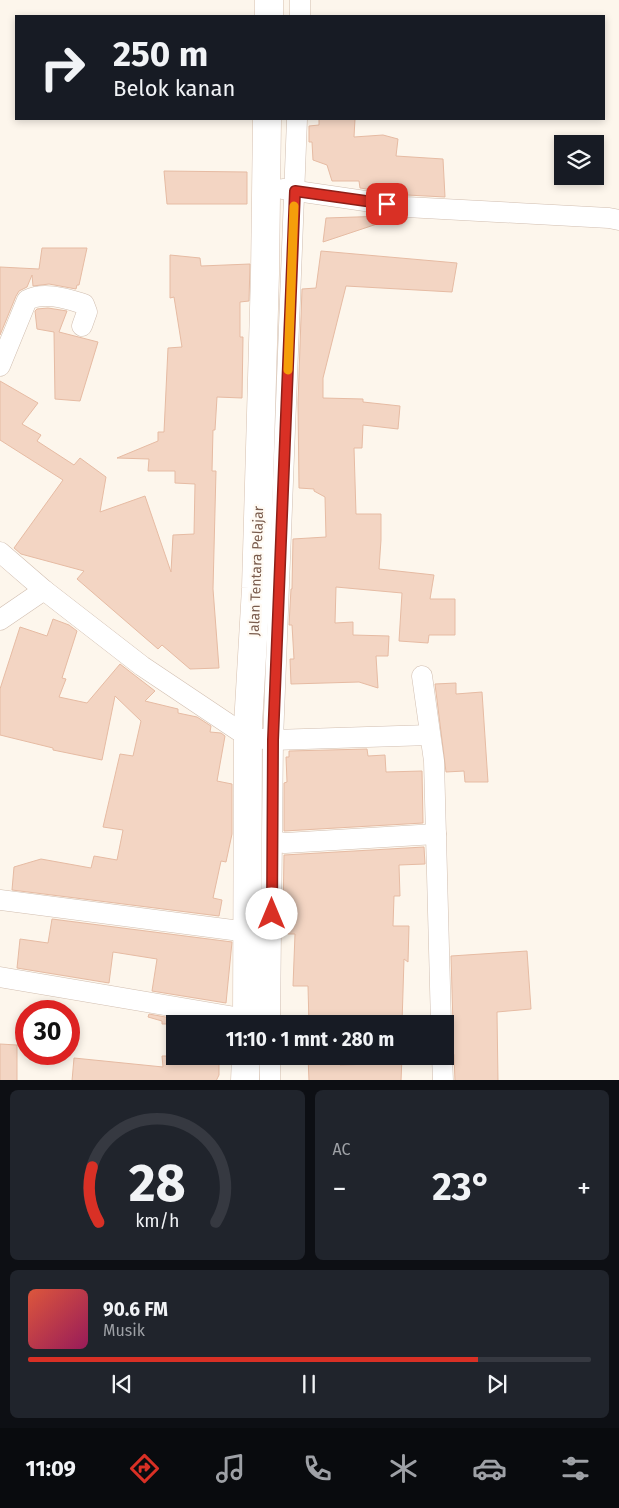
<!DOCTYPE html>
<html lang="id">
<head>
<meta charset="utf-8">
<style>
	:root { --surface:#171b24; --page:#20242c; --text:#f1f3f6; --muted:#9ea1a6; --line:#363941; --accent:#d93025 }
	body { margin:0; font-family:"Fira Sans",sans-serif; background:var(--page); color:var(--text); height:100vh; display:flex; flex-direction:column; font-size:19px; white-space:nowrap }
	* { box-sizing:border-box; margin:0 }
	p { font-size:16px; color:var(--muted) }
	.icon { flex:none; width:28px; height:28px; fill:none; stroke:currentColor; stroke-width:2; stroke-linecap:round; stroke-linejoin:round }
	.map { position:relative; height:1080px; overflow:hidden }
	.panel { display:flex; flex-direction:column; gap:10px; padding:10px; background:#0d0f14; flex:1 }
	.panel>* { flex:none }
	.top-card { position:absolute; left:15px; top:15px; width:590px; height:105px; border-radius:0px; box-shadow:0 2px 8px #0003; background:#171b24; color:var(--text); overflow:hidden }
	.buttons { position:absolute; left:554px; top:135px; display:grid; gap:10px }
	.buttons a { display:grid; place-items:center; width:50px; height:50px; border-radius:0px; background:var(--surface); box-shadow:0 2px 8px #0003; font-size:25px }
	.speed { position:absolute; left:15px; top:1000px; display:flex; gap:10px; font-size:25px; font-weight:700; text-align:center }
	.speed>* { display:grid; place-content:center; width:65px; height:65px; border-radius:50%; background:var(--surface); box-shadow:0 2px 8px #0003; line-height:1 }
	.speed .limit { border:8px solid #d22; background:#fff; color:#111 }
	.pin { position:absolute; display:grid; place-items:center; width:42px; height:42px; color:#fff; margin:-21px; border-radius:10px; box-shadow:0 2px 8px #0006 }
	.me { position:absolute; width:55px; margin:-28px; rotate:0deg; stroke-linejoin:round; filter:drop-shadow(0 0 4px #0008) }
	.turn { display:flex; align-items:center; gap:18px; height:105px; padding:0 15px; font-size:22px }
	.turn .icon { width:65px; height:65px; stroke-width:2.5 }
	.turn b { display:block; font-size:35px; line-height:42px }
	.big { font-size:38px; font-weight:700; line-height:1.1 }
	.panel .card { flex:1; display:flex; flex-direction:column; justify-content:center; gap:8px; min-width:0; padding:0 18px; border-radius:8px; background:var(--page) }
	.panel .dial { align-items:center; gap:0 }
	.dial svg { height:130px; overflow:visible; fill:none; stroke:var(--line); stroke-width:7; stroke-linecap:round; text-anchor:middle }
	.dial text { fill:var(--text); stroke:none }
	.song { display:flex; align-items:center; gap:15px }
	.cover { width:60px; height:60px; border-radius:8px; background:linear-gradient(135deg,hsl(10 70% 55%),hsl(330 70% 35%)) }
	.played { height:5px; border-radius:2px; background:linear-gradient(90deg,var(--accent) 80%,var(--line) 80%) }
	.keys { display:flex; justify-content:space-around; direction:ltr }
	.heat { display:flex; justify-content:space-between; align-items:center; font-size:28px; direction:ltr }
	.panel .tiles { flex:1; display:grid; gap:10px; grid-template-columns:1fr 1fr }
	.card:last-child { grid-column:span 2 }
	.trip { position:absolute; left:166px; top:1015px; width:288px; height:50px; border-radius:0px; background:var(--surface); box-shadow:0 2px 8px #0003; font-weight:700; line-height:50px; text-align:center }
	.tab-bar { display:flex; height:80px; justify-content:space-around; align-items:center; background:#090b0e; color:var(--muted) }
	.tab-bar .icon { width:35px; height:35px }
	.tab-bar .selected { color:var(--accent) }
	.tab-bar b { font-size:22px; color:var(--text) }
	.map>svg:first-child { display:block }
</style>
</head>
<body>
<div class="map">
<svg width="619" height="1081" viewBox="0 0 619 1081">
	<rect width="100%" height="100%" fill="#fdf6ec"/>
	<!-- building -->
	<g fill="#f3d5c3" stroke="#e6bba3">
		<polygon points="319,119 355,119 354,137 383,135 398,139 396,156 443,159 445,197 407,195 360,188 359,181 332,181 327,165 313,160 312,142 309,142 309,126 319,125"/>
		<polygon points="164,171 247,172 247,204 167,204"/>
		<polygon points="386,216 388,216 389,220 323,242 326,218"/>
		<polygon points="42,248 87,248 79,285 77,285 76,289 49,284 33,286 32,275 27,287 19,291 16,296 0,335 0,267 39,269"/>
		<polygon points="321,251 457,263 452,292 346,286 323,378 323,398 363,399 363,402 400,406 398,429 363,425 362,448 354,448 356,514 381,514 381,540 379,569 434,575 430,599 455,599 455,635 429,635 428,643 399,641 402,593 336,587 335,623 353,622 353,635 389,636 388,656 376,656 378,688 359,682 291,684 290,659 294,659 292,625 289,625 291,589 292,589 293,539 326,537 325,497 314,491 314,489 299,488 298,403 302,289 316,288"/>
		<polygon points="170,255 200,258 201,266 250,264 249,301 240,302 240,337 243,337 242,398 217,397 215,430 213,430 212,471 216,471 213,589 219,668 190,669 162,645 158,649 77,579 84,571 21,554 14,548 63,480 0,440 0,381 38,403 22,424 41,435 37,441 74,465 80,458 106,477 100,512 145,496 171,572 173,535 194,534 195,484 175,483 175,471 148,471 149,459 117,458 158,441 158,432 164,432 168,348 182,347 174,297 170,298"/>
		<polygon points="48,308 67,311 59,332 98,342 80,401 55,399 54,332 37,329 35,311 37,309"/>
		<polygon points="53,619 69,625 77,631 62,678 66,679 59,697 87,703 120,664 155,691 145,701 178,709 178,713 197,717 211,726 210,732 221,733 225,736 217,781 232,784 232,834 226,862 221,861 213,898 222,900 219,916 12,890 14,867 41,859 91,868 94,856 117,860 123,830 103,827 120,754 133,756 141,721 115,696 102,760 53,750 53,748 0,735 0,689 20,627 47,636"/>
		<polygon points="456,683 456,694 482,692 488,782 465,782 464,771 446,772 435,684"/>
		<polygon points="367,749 368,756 385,755 386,772 422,771 423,823 284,831 284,783 287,782 286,757 289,757 289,751"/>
		<polygon points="424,847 425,864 399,865 400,896 394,896 393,926 409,926 408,962 404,959 402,1024 373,1024 373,1022 309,1024 308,986 293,986 295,934 288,934 293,917 283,917 284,855"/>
		<polygon points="52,919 232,942 226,1003 152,991 157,959 113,952 109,983 17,968 20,939 48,943"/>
		<polygon points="527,951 531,1009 497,1012 498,1081 455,1081 454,1055 452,1049 445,1045 445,1035 451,1030 453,1024 451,956"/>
		<polygon points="149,1014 204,1024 162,1024 162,1021 148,1017"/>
		<polygon points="0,1044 17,1045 17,1081 0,1081"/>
		<polygon points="162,1056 219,1056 219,1075 216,1081 72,1081 74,1058 163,1067"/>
		<polygon points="308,1056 340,1056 340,1065 372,1064 372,1056 402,1056 401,1081 309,1081"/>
	</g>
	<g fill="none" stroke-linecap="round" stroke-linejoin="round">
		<!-- street casing -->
		<g stroke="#d1beb0" stroke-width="21">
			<g id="street">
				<polyline points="300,16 300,0"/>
				<polyline points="283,189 406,207 609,218 619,220"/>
				<path d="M0,366L27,300C44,291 67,299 84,304L87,312L82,326"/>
				<polyline points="0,552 44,590 142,666 248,737 273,740 430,735"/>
				<polyline points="0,620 44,590"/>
				<polyline points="422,676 434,761 441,1024"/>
				<polyline points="272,841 285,843 436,834"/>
				<polyline points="0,900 248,932"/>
				<polyline points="0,977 247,1019"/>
				<polyline points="270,1024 273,740 297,119"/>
				<polyline points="442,1056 443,1081"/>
				<polyline points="270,1081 270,1056"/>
			</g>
		</g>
		<!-- secondary casing -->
		<g stroke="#d6c0b0" stroke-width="29">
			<g id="secondary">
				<polyline points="269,16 269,0"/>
				<polyline points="247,1024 248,725 256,588 265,274 267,119"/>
				<polyline points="245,1081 246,1056"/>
			</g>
		</g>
		<!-- street -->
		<use href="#street" stroke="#fff" stroke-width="20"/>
		<!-- secondary -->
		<use href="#secondary" stroke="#fff" stroke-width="28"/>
	</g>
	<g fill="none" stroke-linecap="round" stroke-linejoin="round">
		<!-- route casing -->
		<g stroke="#8d1f18" stroke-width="12">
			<polyline id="route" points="272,914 273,740 295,191 387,204"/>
		</g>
		<!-- route -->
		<use href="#route" stroke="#d93025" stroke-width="9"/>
		<!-- slow -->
		<polyline stroke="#f59e0b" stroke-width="9" points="288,370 294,206"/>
	</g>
	<g text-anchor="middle" stroke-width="4.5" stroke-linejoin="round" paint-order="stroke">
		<!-- street labels -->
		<g font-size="14" fill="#7a5c4d" stroke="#fffaf3">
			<text transform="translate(256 571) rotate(-88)" y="5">Jalan Tentara Pelajar</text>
		</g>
	</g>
</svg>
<div class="buttons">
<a><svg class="icon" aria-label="layers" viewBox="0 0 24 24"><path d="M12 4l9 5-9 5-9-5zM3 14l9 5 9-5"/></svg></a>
</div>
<div class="speed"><div class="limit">30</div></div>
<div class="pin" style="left:387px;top:204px;background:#d93025"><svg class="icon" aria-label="arrive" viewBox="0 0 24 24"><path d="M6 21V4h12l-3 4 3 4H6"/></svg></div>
<svg class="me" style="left:272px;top:914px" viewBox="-20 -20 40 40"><circle r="19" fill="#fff"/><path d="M0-13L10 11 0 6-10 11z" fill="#d93025"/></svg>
<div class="trip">11:10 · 1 mnt · 280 m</div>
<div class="top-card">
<div class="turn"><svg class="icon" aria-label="right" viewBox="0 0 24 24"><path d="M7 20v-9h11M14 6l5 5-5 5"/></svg><div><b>250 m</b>Belok kanan</div></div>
</div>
</div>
<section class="panel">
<div class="tiles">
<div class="card dial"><svg viewBox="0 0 100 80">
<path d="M14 69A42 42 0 1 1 86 69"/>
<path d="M14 69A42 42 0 0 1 10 35" stroke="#d93025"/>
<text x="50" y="56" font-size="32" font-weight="700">28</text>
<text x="50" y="72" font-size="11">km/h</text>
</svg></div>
<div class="card"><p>AC</p>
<div class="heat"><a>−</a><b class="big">23°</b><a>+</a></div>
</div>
<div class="card">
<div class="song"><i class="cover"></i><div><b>90.6 FM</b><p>Musik</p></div></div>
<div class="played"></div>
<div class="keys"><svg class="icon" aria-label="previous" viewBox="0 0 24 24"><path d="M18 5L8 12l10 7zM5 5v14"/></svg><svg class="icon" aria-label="pause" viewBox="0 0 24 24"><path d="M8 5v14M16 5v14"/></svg><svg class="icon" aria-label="next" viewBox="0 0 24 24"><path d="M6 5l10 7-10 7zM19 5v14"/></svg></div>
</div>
</div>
</section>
<nav class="tab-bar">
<b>11:09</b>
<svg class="icon selected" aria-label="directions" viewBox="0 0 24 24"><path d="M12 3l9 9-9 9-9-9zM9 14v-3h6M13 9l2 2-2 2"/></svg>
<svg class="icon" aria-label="music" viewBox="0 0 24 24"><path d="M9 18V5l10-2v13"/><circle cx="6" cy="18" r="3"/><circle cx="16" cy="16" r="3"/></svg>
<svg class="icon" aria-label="phone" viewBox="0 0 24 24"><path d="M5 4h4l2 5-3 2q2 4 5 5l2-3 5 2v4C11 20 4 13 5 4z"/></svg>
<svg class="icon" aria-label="climate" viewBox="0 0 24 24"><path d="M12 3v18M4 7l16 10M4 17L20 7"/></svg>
<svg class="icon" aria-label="car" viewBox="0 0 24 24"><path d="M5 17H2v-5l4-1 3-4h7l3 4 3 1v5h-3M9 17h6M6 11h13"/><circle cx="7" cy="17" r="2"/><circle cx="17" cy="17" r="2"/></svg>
<svg class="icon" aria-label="filters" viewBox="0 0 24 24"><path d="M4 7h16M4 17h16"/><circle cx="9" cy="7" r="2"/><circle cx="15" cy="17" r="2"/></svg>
</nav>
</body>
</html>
